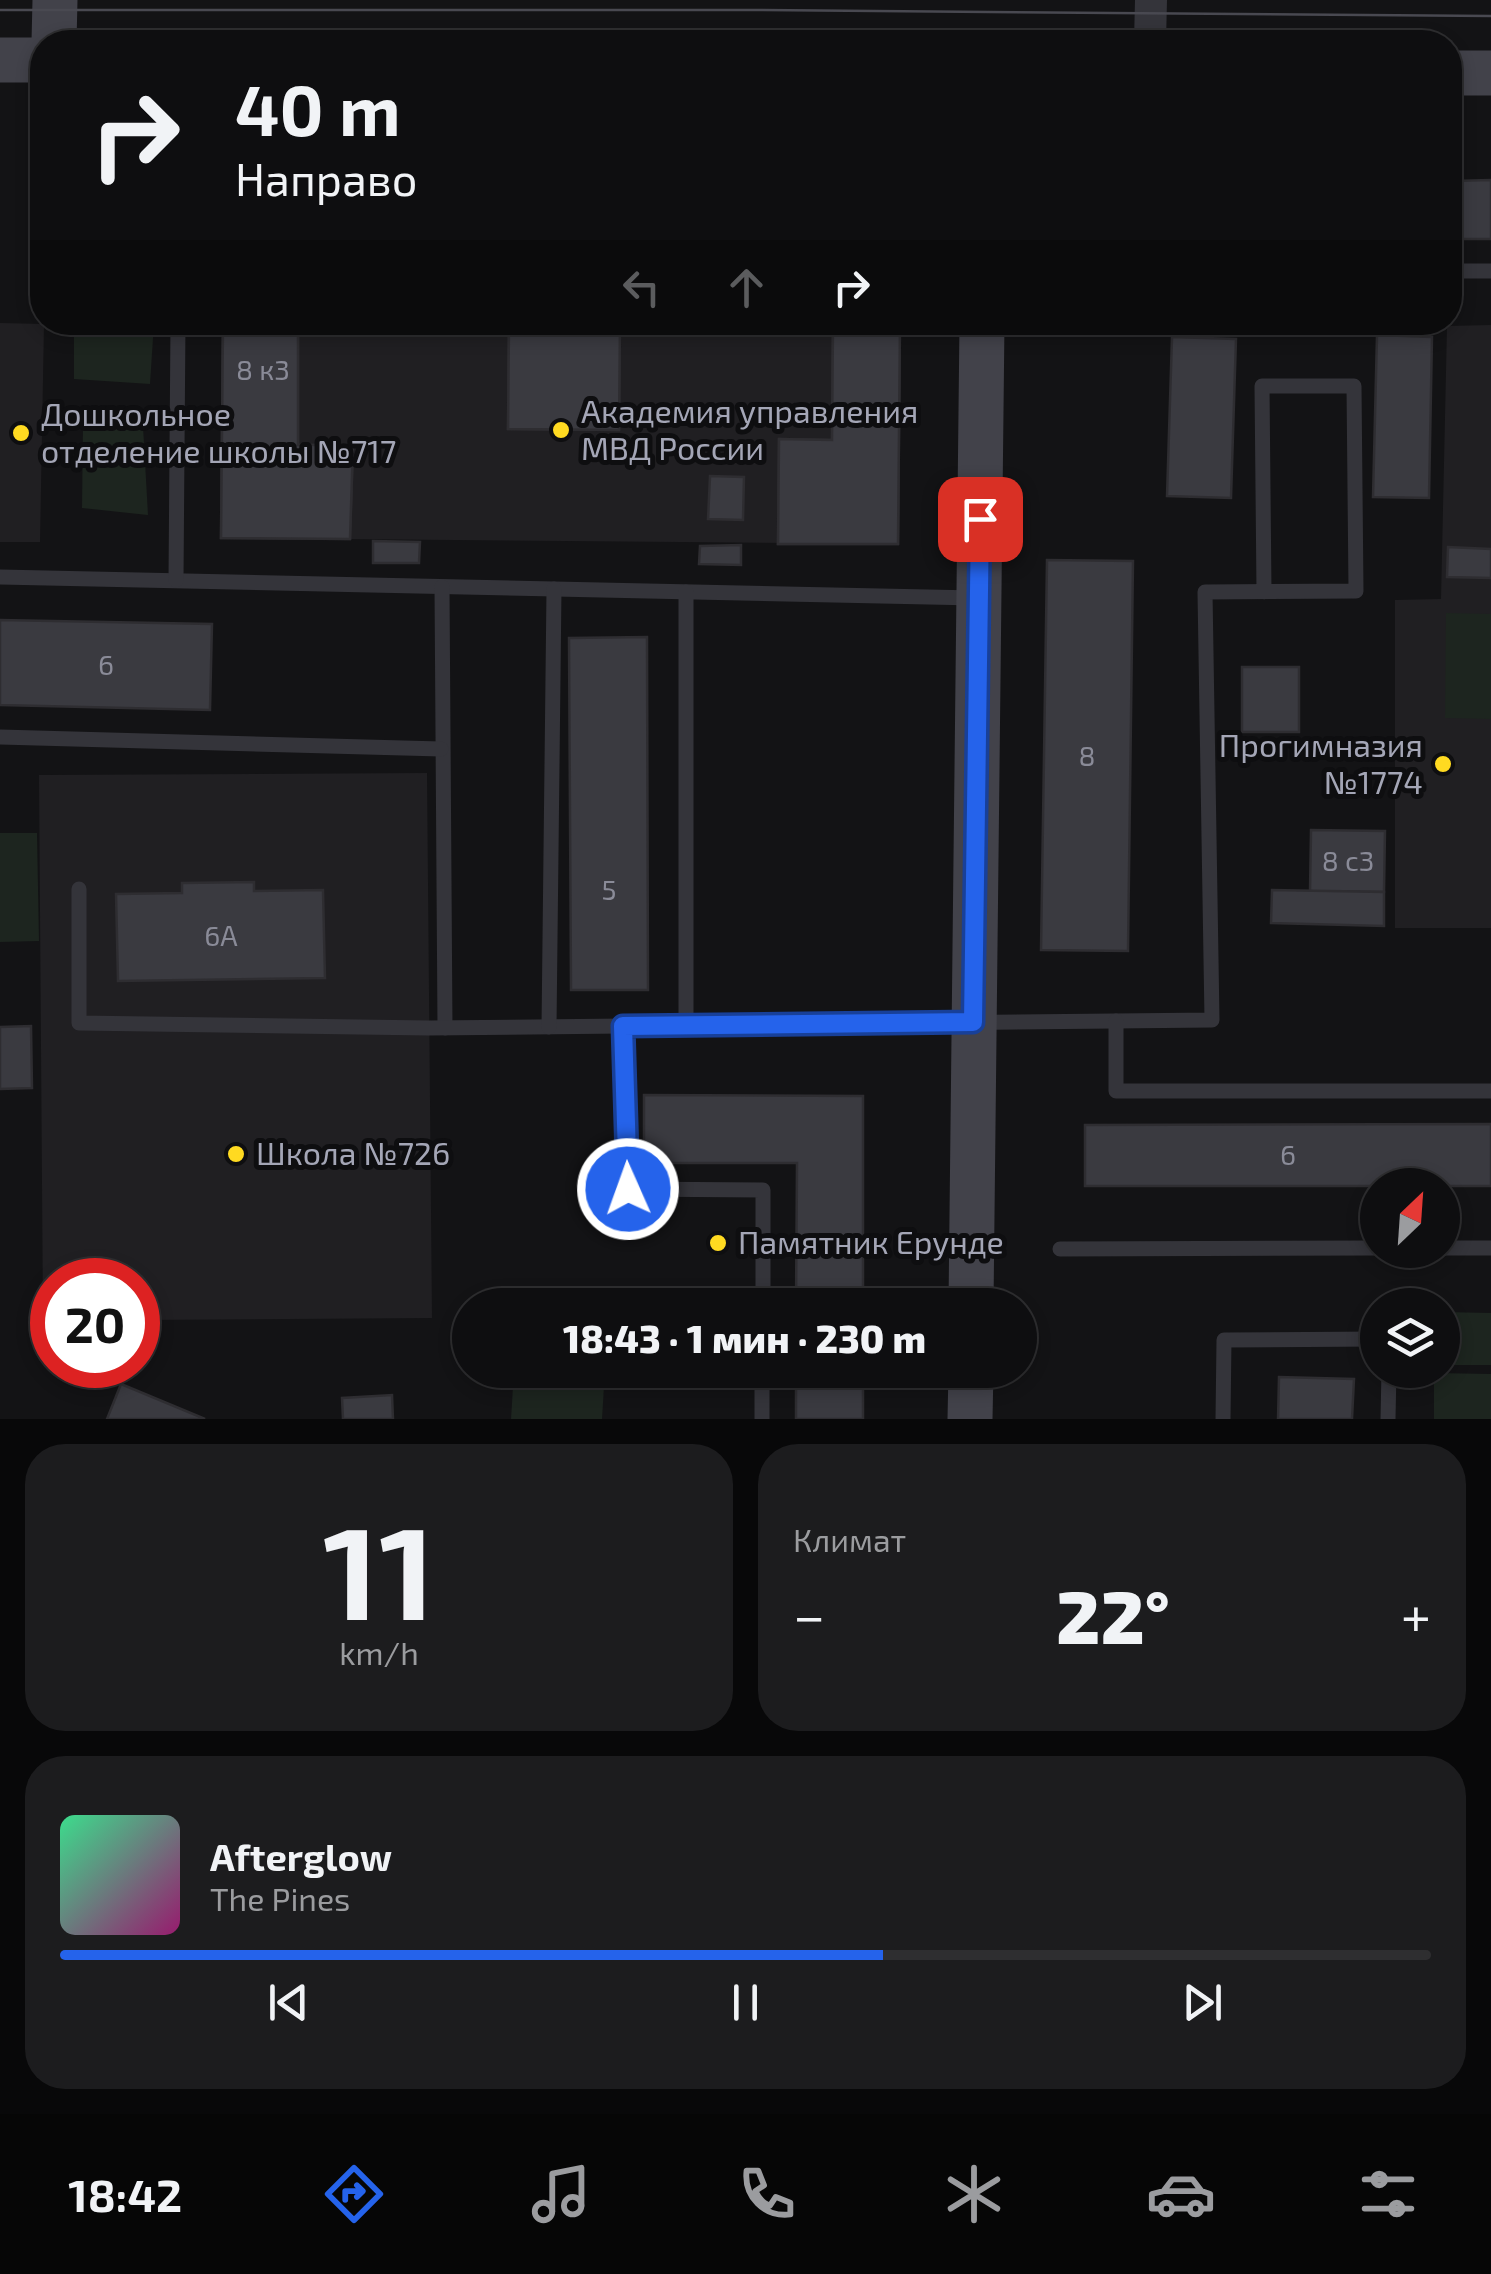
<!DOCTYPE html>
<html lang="ru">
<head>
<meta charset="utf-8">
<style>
	:root { --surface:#0e0e10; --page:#1c1c1e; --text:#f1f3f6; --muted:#9b9c9f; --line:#2e2e30; --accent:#2563eb }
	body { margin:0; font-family:"Exo 2",sans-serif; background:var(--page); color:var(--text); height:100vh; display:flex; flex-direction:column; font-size:38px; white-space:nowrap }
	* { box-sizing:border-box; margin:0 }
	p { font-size:32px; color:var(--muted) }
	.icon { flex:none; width:55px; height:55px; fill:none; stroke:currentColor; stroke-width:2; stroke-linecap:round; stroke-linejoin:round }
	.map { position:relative; height:1419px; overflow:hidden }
	.details { display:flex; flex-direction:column; gap:25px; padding:25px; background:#080809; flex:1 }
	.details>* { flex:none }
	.hud { position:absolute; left:30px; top:30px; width:1432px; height:305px; border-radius:40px; box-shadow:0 5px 15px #0003,0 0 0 2px var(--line); background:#0e0e10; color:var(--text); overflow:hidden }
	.needle { width:65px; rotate:25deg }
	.tools { position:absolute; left:1360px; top:1168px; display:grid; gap:20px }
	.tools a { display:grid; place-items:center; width:100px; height:100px; border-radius:50%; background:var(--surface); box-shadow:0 5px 15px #0003,0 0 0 2px var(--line); font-size:50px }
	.speed { position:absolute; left:30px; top:1258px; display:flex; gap:20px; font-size:50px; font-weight:700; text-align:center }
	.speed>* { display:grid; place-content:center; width:130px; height:130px; border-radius:50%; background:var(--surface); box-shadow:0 5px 15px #0003,0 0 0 2px var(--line); line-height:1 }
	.speed .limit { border:15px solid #d22; background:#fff; color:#111 }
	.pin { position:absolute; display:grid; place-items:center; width:85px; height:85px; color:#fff; margin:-42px; border-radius:20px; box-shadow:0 5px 15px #0006 }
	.me { position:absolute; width:110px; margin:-55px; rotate:358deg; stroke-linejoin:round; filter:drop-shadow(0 0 8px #0008) }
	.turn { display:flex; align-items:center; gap:35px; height:210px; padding:0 40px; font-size:45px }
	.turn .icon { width:130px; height:130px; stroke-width:2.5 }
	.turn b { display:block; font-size:70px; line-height:85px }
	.lanes { display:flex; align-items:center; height:95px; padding:0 40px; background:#0003; justify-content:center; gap:50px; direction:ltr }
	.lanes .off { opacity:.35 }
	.big { font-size:75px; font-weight:800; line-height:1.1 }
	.details .widget { flex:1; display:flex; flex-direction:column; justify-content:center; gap:15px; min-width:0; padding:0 35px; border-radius:40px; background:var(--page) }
	.details .dial { align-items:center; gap:0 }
	.dial b { font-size:130px; line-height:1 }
	.song { display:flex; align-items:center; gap:30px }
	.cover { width:120px; height:120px; border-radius:15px; background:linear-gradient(135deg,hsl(150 70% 55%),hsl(320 70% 35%)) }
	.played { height:10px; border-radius:5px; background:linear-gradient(90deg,var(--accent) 60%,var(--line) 60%) }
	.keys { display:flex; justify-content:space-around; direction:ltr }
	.heat { display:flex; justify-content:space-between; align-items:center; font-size:55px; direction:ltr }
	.details .tiles { flex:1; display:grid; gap:25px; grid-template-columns:1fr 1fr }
	.widget:last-child { grid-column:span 2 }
	.trip { position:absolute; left:452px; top:1288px; width:585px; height:100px; border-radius:50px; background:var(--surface); box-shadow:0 5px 15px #0003,0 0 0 2px var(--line); font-weight:800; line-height:100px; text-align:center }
	.tab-bar { display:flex; height:160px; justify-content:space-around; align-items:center; background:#060606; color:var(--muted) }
	.tab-bar .icon { width:70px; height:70px }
	.tab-bar .active { color:var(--accent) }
	.tab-bar b { font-size:45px; color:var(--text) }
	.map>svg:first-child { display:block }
</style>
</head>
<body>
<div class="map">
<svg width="1491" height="1419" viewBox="0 0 1491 1419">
	<rect width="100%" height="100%" fill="#131315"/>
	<!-- built -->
	<g fill="#201f22">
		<polygon points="0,323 44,324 40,542 0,542"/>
		<polygon points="223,323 900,323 898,544 221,538"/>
		<polygon points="1491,325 1491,928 1395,928 1395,600 1441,599 1447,326"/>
		<polygon points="427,773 432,1318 138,1320 138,1280 52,1280 52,1320 43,1320 39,775"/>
	</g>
	<!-- green -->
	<g fill="#1d251f">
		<polygon points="74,323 154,323 150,384 74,379"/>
		<polygon points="83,423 143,426 148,515 82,508"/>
		<polygon points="1446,613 1491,614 1491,719 1445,718"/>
		<polygon points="0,833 37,833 39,941 0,942"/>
		<polygon points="1443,1312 1491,1313 1491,1365 1443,1365"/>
		<polygon points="514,1370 605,1370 602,1419 511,1419"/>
		<polygon points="1434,1373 1491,1374 1491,1419 1434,1419"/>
	</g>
	<!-- building -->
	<g fill="#3a3a40" stroke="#2e2d31" stroke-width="2.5">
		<polygon points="1450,169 1452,181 1491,180 1491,239 1450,239"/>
		<polygon points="223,322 298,322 298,445 353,445 350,539 221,538"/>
		<polygon points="223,322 298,322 298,445 353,445 350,539 221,538"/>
		<polygon points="509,322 620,322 619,430 508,429"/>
		<polygon points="509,322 620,322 619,430 508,429"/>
		<polygon points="833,322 900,322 898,544 778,544 779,439 832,440"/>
		<polygon points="833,322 900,322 898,544 778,544 779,439 832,440"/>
		<polygon points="1377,335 1432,337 1429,498 1373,497"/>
		<polygon points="1172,337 1236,339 1231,498 1167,496"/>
		<polygon points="710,476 744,477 743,520 708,519"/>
		<polygon points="373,541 420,542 419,563 373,563"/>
		<polygon points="741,545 741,565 699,564 700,546"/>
		<polygon points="1448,547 1491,549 1491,578 1447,577"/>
		<polygon points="1047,560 1133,561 1128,951 1041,950"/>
		<polygon points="0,620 212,624 210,710 0,705"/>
		<polygon points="647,637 648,990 571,990 569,638"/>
		<rect x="1242" y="667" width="57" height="65"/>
		<polygon points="1311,830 1385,831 1384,892 1310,891"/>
		<polygon points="254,882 254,891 323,890 325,978 118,981 116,894 182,893 182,883"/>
		<polygon points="1272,890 1384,892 1384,926 1271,923"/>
		<polygon points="31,1026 32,1088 0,1089 0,1027"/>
		<polygon points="644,1095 863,1096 863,1305 796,1305 797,1163 644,1163"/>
		<polygon points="1491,1124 1491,1186 1085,1186 1085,1125"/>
		<rect x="796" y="1370" width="67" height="49"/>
		<polygon points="1279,1377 1354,1379 1352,1419 1278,1419"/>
		<polygon points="121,1384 205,1419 107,1419"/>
		<polygon points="392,1395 393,1419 343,1419 342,1398"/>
	</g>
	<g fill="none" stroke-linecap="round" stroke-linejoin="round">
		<!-- lane -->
		<g stroke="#34343a" stroke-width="15">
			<polyline points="1450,271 1491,271"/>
			<polyline points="0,577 976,598"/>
			<polyline points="176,580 178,322"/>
			<polyline points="442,587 445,1028"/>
			<polyline points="686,592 686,1025"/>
			<polyline points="0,737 441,749"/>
			<polyline points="79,889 79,1023 429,1028 1212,1020 1205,592 1356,591 1354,386 1262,386 1264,592"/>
			<polyline points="1116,1021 1116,1091 1491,1091"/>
			<polyline points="623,1026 627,1189 763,1190 763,1305"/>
			<polyline points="549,1027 554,589"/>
			<polyline points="1442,1248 1491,1248"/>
			<polyline points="1060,1249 1378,1248"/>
			<polyline points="762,1419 762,1370"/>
			<polyline points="1223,1419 1224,1340 1378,1339"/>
			<polyline points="1388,1419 1389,1370"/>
		</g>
		<!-- street -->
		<polyline stroke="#34343a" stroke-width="32" points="1150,42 1151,0"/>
		<!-- secondary -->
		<g stroke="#42424a" stroke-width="45">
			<polyline points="54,42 55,0"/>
			<polyline points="0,60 42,60"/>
			<polyline points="1450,73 1491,73"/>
			<polyline points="971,1305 982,322"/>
			<polyline points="970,1419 971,1370"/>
		</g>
		<!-- tram -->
		<polyline stroke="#494951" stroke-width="2.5" points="0,10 749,10 1491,16"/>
	</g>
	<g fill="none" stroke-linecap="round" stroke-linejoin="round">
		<!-- route casing -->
		<g stroke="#184099" stroke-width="25">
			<polyline id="route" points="628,1189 623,1026 973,1022 980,519"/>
		</g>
		<!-- route -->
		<use href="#route" stroke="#2563eb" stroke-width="18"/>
	</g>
	<!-- markers -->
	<g fill="#ffda21" stroke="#0e0e10" stroke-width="4">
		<circle cx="561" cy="430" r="10"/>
		<circle cx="21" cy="433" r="10"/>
		<circle cx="1443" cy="764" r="10"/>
		<circle cx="236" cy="1154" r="10"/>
		<circle cx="718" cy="1243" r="10"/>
	</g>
	<g text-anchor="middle" stroke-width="10" stroke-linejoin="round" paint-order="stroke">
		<!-- number labels -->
		<g font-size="28" fill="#8a8b98">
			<text x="263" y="380">8 к3</text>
			<text x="106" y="675">6</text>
			<text x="1087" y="766">8</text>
			<text x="1348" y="871">8 с3</text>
			<text x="609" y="900">5</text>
			<text x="221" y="946">6А</text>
			<text x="1288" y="1165">6</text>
		</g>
		<!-- poi labels -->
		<g font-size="32" fill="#a4a6b6" stroke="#0e0e10" text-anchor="start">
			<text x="581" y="423">Академия управления<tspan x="581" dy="37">МВД России</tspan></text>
			<text x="41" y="426">Дошкольное<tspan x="41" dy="37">отделение школы №717</tspan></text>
			<text x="1423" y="757" text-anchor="end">Прогимназия<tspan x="1423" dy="37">№1774</tspan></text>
			<text x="256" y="1165">Школа №726</text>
			<text x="738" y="1254">Памятник Ерунде</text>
		</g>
	</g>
</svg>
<div class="tools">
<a><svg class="needle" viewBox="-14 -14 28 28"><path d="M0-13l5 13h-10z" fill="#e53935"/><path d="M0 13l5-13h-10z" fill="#9b9c9f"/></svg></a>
<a><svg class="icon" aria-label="layers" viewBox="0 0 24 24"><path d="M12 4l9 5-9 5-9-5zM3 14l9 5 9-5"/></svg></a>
</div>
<div class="speed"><div class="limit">20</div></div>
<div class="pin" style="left:980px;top:519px;background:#d93025"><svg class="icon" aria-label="arrive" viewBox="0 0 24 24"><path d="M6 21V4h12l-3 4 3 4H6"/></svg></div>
<svg class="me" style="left:628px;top:1189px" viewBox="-20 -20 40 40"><circle r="17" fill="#2563eb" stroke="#fff" stroke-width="3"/><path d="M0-11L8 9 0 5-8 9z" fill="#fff"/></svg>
<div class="trip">18:43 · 1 мин · 230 m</div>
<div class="hud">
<div class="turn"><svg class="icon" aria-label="right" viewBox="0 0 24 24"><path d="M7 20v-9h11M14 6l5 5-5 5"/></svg><div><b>40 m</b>Направо</div></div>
<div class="lanes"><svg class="icon off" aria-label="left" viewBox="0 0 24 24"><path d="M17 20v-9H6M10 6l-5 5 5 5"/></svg><svg class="icon off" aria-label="ahead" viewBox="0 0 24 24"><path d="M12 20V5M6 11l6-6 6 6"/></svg><svg class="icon" aria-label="right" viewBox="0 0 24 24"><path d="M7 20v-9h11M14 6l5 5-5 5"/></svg></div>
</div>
</div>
<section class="details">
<div class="tiles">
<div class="widget dial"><b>11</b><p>km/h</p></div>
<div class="widget"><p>Климат</p>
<div class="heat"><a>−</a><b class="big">22°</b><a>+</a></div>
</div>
<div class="widget">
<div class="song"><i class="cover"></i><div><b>Afterglow</b><p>The Pines</p></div></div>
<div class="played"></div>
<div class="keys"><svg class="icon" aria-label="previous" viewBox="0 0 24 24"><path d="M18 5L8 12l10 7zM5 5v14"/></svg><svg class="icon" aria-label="pause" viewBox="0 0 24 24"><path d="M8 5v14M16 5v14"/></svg><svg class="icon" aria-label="next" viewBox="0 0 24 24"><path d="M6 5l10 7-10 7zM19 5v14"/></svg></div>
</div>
</div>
</section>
<nav class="tab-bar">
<b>18:42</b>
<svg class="icon active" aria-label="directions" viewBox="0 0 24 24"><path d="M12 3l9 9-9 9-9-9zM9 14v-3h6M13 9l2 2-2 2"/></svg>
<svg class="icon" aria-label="music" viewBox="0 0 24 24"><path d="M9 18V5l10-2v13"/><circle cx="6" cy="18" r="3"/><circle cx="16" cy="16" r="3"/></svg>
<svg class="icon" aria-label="phone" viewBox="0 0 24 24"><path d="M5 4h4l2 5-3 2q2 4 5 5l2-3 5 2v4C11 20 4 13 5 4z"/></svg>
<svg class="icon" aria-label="climate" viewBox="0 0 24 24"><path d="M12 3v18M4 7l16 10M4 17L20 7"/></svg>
<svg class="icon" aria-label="car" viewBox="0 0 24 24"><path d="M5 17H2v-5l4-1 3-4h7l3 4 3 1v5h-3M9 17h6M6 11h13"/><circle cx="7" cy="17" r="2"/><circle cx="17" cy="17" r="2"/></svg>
<svg class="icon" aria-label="filters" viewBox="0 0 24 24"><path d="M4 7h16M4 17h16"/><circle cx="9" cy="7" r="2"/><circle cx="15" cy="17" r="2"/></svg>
</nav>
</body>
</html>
